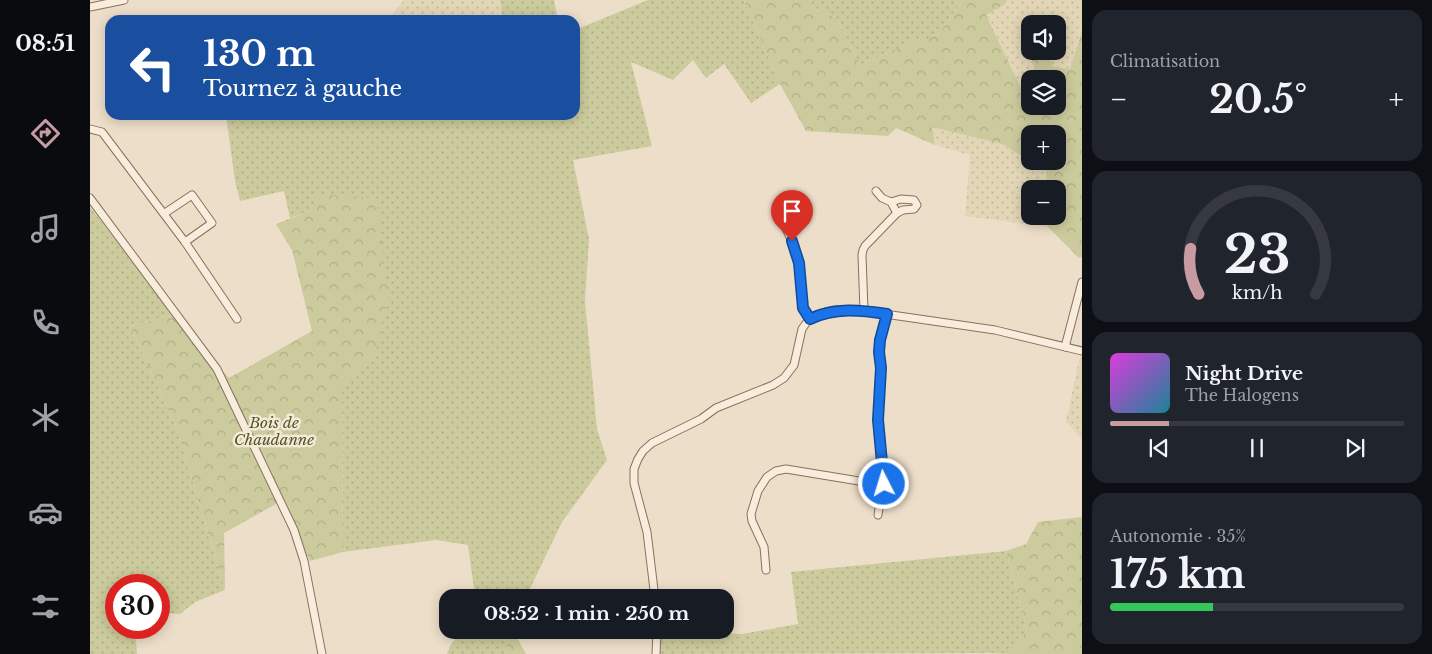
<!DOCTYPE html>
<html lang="fr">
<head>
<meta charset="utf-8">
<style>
	:root { --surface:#171b24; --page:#20242c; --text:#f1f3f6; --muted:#9ea1a6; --line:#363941; --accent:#c89ba3 }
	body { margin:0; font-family:"Libre Baskerville",serif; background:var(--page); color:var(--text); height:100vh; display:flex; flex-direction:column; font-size:19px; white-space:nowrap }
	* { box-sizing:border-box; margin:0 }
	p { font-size:16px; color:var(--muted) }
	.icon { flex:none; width:28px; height:28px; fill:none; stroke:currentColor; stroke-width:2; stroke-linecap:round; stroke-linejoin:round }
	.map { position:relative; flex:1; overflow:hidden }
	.details { display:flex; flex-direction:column; gap:10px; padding:10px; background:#0d0f14; width:350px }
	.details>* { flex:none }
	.hud { position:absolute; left:15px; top:15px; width:475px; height:105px; border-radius:15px; box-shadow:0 2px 12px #0003; background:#1a4fa0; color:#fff; overflow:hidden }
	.fabs { position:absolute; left:931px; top:15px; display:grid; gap:10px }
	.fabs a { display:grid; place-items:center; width:45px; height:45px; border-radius:10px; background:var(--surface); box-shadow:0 2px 12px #0003; font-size:25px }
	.speed { position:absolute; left:15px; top:574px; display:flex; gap:10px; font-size:25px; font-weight:700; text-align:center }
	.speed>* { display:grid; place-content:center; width:65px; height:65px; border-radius:50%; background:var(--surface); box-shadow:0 2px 12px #0003; line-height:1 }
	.speed .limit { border:8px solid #d22; background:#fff; color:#111 }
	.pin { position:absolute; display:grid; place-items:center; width:42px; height:42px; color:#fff; margin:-51px -21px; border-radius:50% 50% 50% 0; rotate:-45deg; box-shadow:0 0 5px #0007 }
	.pin .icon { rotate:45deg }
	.me { position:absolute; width:55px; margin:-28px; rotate:355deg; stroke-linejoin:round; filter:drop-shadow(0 0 4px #0008) }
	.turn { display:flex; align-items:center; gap:18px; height:105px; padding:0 15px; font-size:22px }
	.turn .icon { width:65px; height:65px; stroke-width:2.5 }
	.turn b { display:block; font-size:35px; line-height:42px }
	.big { font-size:38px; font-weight:700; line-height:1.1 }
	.details .widget { flex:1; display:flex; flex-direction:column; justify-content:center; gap:8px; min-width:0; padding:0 18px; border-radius:15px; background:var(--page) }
	.details .dial { align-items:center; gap:0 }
	.dial svg { height:130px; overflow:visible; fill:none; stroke:var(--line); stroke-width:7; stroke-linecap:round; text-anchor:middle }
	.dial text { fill:var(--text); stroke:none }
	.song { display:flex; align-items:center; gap:15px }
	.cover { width:60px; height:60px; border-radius:8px; background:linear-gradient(135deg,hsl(300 70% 55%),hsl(190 70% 35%)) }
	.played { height:5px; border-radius:2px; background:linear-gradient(90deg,var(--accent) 20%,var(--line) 20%) }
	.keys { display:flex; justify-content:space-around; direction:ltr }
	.heat { display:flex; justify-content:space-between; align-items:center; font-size:28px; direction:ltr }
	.charge { height:8px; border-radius:4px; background:linear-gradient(90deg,#34c759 35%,var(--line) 0) }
	.trip { position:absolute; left:349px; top:589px; width:295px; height:50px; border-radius:15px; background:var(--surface); box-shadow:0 2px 12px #0003; font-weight:700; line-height:50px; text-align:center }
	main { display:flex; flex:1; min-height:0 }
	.dock { display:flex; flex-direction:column; width:90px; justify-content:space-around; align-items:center; background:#090b0e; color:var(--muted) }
	.dock .icon { width:35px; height:35px }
	.dock .on { color:var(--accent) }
	.dock b { font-size:22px; color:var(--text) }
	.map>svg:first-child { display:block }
</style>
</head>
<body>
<main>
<nav class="dock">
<b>08:51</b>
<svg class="icon on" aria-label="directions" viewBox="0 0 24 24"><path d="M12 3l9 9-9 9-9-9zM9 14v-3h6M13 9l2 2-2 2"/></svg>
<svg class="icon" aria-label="music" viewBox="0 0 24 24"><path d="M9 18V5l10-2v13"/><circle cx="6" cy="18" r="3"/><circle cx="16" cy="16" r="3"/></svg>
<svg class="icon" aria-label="phone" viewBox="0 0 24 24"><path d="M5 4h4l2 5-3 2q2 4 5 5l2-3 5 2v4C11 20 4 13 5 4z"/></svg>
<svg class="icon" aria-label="climate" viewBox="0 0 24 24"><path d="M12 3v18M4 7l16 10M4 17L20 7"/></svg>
<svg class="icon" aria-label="car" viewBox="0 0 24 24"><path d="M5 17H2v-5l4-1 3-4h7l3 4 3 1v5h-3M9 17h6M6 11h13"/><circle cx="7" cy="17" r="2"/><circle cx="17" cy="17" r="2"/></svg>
<svg class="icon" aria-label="filters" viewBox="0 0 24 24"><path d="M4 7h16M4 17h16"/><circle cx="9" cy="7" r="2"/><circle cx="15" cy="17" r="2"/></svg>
</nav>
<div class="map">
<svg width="992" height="654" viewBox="0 0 992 654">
	<defs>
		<pattern id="farmland-dots" width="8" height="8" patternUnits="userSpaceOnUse" patternTransform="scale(1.25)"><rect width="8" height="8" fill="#e3d6b7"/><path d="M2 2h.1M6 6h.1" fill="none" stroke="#c4b89d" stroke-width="1.8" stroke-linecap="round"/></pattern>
		<pattern id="grass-dots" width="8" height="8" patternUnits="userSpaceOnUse" patternTransform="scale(1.25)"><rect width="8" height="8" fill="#cccb9d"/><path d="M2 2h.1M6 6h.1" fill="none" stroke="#b0ae87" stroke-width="1.8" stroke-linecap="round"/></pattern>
		<pattern id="forest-crowns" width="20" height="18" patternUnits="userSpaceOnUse" patternTransform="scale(1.25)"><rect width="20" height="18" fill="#cccb9d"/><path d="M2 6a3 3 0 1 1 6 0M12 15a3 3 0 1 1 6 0" fill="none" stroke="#b0ae87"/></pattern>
	</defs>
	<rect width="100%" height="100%" fill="#eddec9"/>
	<!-- farmland -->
	<g fill="url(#farmland-dots)">
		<polygon points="314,0 410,0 413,20 314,20 302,15"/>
		<polygon points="917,0 992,0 992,31 980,69 963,67 957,51 968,51 968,24 940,24 939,50 947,79 940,79 940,95 935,96 896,14 915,4"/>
		<polygon points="842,127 912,144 956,171 957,189 940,189 940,216 958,216 958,227 875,216 880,155 845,145"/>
		<polygon points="990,356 992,356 992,439 976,422"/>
	</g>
	<!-- grass -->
	<g fill="url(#grass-dots)">
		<polygon points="410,0 464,0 468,20 413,20"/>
		<polygon points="558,0 654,0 690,84 661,103 634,64 616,78 603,60 583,80 541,62 562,146 483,160 499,239 495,301 507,429 517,460 472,522 436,597 382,597 384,589 378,545 346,540 253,552 252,385 284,360 222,210 200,218 194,191 150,201 145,181 136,115 485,115 485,30"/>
		<polygon points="721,0 873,0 850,32 838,39 830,38 770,65 747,18 723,8"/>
		<polygon points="0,207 62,286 81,315 40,326 87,429 135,590 105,602 90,614 69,612 69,585 26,585 26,607 20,607 21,627 45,629 47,654 0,654"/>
		<polygon points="916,551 937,630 920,653 570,654 571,630 604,630 607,632 652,634 708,624 701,572"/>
		<polygon points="372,630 421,630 414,654 357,654 360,646"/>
	</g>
	<!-- forest -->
	<g fill="url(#forest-crowns)">
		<polygon points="654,0 721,0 723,8 747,18 770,65 830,38 838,39 850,32 873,0 917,0 915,4 896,15 935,96 940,95 940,106 968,106 968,79 947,79 939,49 940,49 940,51 957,51 963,67 980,69 992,31 992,257 989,258 958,227 958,216 968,216 968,189 957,189 956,171 941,161 968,161 968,134 940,134 940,161 912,144 842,127 845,145 806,128 798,136 716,131 690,84"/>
		<polygon points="225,194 287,198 298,297 284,360 252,386 253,552 220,561 193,500 134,533 135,590 87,429 40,326 81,315 139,378 222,331 202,250 186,224 222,210"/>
		<polygon points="992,517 992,654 900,654 920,653 937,630 916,551 936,544 948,522"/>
		<polygon points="421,630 423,630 436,654 414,654"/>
	</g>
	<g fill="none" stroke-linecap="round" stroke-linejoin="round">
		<!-- minor casing -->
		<g stroke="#89705e" stroke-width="9">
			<g id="minor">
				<polyline points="0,7 34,0"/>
				<polyline points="0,129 12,132 95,242 147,319"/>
				<polyline points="786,191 792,198 801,202 807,213"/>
				<polyline points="0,198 127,369 204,530 214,561 232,654"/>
				<polyline points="75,213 102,195 122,223 95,242"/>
				<polyline points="691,218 702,241 709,263 713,308 719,319"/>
				<polyline points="774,311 772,255 773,250 775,246 807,213 813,210 824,209 827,205 824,200 811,199 801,202"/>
				<polyline points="975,347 992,282"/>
				<polyline points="788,515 793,483 788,420 791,368 789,352 790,340 797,314"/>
				<polyline points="676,570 674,547 662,521 661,514 668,491 677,477 686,471 696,469 775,482 793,483"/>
				<polyline points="565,598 557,532 544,483 544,469 548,459 553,451 562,443 611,419 626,408 683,385 694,378 704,365 712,329 719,319 731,313 743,310 774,311 905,330 992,351"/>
				<polyline points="566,654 567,630"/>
			</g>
		</g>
		<!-- minor -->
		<use href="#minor" stroke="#f8ecdc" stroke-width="7"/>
	</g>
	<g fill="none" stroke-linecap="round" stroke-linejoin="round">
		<!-- route casing -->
		<g stroke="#114b97" stroke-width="12">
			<path id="route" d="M702,241L709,263L713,308L720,319C745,307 771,310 797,314L790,340L789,352L791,368L788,420L794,484"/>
		</g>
		<!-- route -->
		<use href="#route" stroke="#1a73e8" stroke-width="9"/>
	</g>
	<g text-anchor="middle" stroke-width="5" stroke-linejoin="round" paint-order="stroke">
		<!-- park labels -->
		<g font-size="15" font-style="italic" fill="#505628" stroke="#f5e9d8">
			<text x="184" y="428">Bois de<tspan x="184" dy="17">Chaudanne</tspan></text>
		</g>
	</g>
</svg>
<div class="fabs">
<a><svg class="icon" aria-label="sound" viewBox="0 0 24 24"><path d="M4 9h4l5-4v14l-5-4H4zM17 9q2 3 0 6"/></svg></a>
<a><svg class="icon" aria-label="layers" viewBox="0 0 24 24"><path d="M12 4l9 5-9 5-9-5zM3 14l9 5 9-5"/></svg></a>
<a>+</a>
<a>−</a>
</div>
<div class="speed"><div class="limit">30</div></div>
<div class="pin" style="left:702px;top:241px;background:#d93025"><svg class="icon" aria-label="arrive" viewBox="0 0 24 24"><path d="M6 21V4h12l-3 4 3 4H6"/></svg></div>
<svg class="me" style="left:794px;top:484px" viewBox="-20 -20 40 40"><circle r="17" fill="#1a73e8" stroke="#fff" stroke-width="3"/><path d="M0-11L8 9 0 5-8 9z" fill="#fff"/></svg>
<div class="trip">08:52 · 1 min · 250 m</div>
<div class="hud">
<div class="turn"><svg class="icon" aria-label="left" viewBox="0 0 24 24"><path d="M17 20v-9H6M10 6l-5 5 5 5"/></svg><div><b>130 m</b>Tournez à gauche</div></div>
</div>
</div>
<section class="details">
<div class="widget"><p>Climatisation</p>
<div class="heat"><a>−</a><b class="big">20.5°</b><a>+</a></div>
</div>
<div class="widget dial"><svg viewBox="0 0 100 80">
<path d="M14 69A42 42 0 1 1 86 69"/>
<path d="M14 69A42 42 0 0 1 9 41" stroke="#c89ba3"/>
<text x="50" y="56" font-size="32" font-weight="700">23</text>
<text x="50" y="72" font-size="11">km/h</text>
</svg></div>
<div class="widget">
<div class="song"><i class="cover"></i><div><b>Night Drive</b><p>The Halogens</p></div></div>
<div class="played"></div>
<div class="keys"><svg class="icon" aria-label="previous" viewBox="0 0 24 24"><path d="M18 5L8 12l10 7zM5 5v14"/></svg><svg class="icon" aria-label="pause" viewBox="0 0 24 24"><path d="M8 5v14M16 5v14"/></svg><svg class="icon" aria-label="next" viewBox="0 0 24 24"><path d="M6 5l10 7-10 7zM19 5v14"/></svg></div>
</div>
<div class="widget"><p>Autonomie · 35%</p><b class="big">175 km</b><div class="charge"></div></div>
</section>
</main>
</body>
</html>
